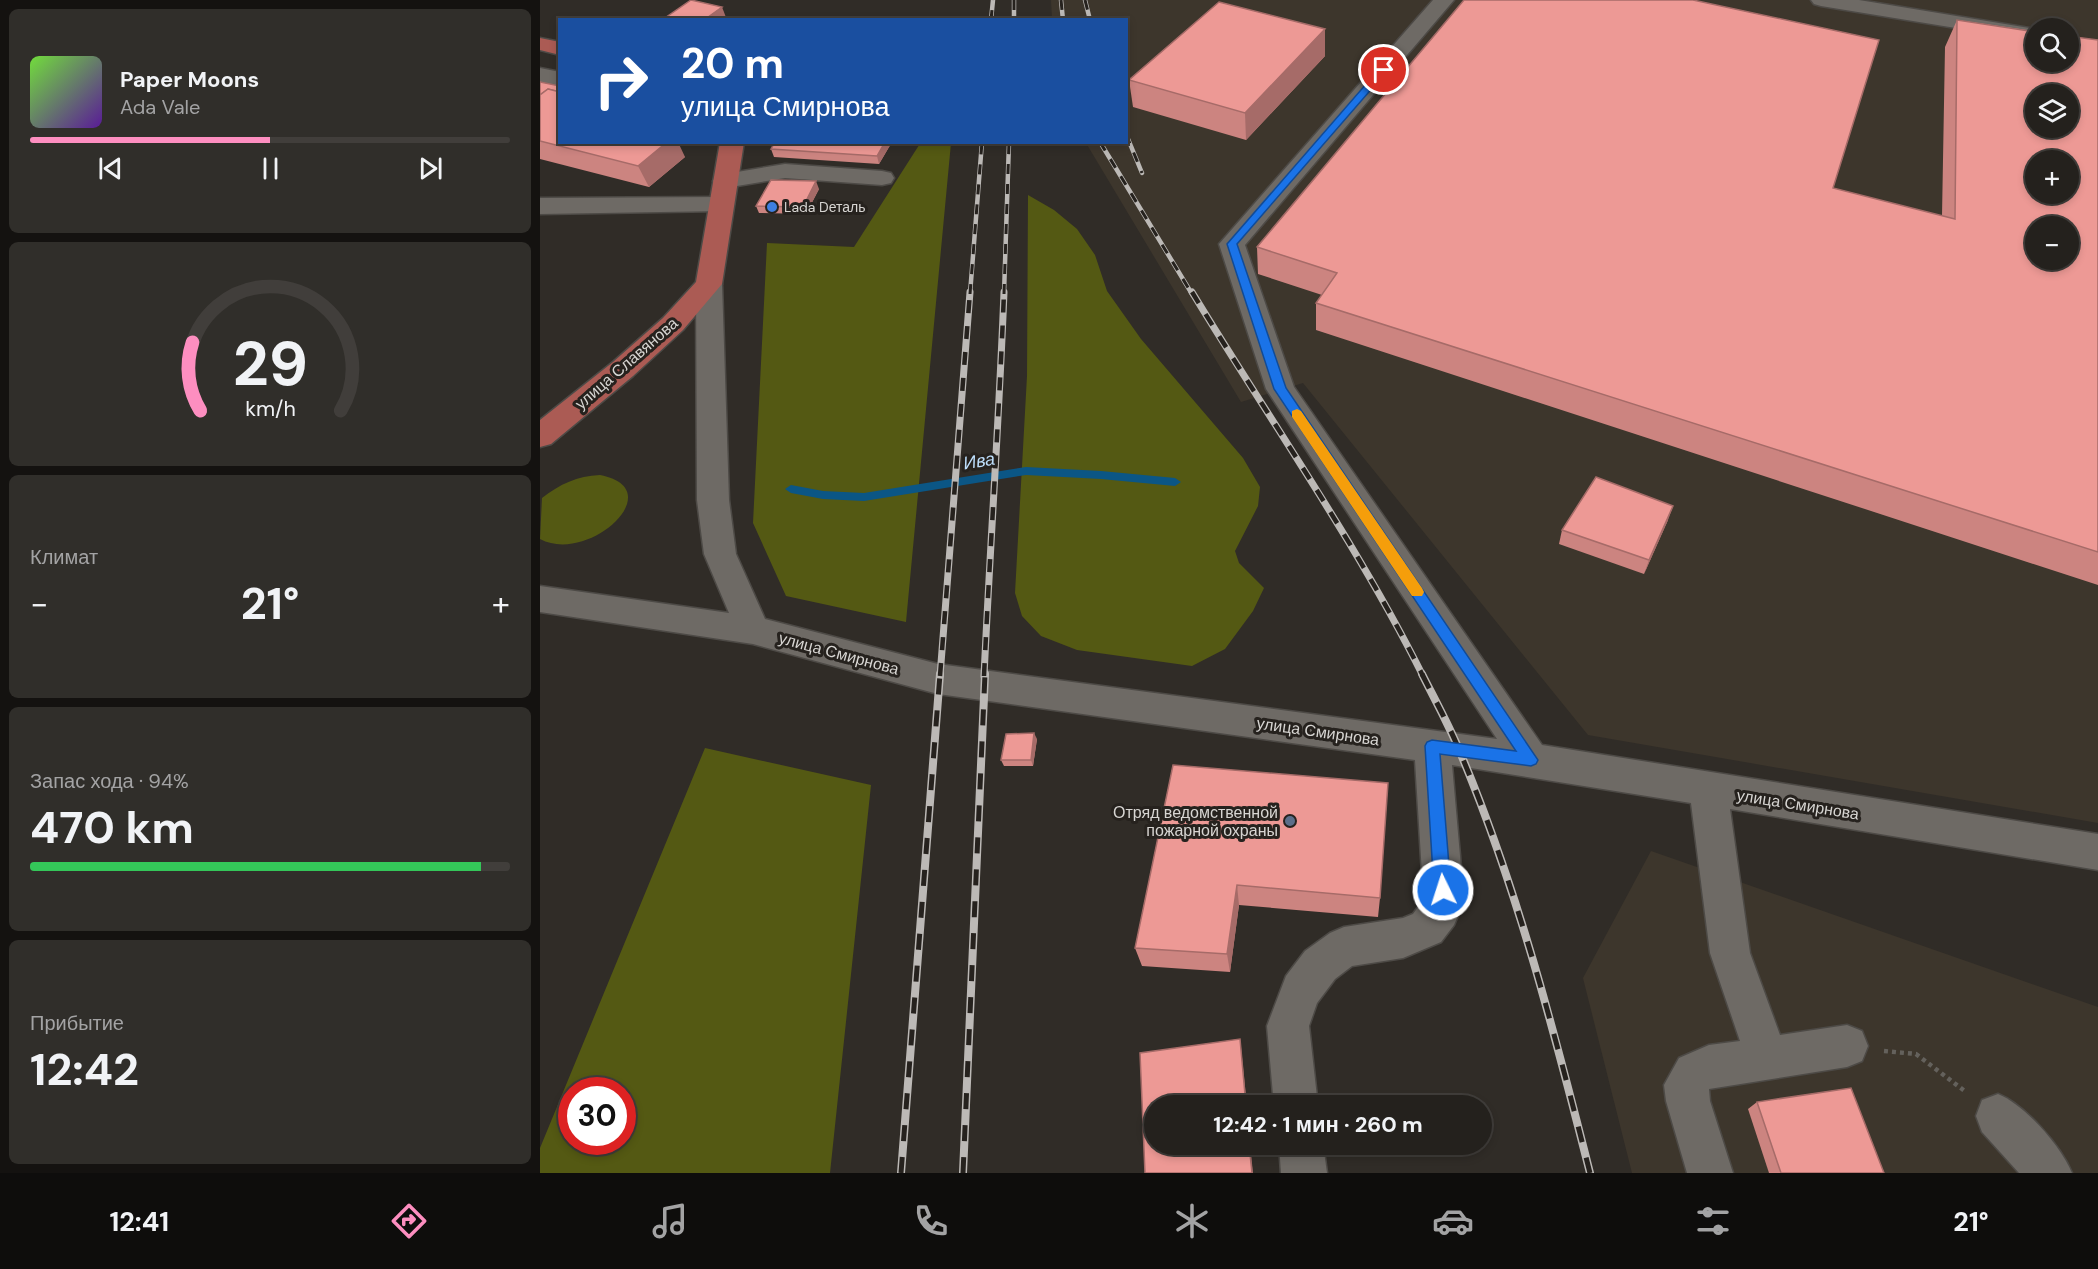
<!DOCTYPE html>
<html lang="ru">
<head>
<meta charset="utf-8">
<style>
	:root { --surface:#24211d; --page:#302e2a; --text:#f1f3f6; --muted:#a3a3a4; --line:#413e3b; --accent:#fd8ec0 }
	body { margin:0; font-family:"DM Sans",sans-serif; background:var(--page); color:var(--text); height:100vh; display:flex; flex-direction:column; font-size:22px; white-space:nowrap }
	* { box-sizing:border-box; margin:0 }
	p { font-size:20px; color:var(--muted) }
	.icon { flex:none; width:33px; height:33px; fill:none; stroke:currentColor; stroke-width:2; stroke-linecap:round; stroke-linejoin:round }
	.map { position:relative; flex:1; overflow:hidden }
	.side { display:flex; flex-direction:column; gap:9px; padding:9px; background:#141210; width:540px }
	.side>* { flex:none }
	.guide { position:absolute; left:18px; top:18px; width:570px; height:126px; border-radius:0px; box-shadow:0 3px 9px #0003,0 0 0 2px var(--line); background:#1a4fa0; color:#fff; overflow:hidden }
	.buttons { position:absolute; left:1485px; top:18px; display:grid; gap:12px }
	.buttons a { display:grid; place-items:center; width:54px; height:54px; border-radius:50%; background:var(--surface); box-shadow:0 3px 9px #0003,0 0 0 2px var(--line); font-size:30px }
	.speed { position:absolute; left:18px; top:1077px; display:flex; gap:12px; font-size:30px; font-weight:700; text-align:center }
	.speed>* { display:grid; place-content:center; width:78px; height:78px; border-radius:50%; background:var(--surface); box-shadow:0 3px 9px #0003,0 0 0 2px var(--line); line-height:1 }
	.speed .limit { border:9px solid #d22; background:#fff; color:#111 }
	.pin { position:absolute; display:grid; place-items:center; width:51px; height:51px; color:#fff; margin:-26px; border:3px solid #fff; border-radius:50%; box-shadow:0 2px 6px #0007 }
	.me { position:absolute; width:66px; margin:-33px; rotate:356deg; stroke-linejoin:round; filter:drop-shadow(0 0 4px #0008) }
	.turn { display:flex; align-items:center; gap:21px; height:126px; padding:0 24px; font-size:27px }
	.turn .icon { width:78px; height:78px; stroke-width:2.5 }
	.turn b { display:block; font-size:42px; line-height:51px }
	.big { font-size:45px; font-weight:700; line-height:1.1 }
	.side .card { flex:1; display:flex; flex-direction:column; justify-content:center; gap:9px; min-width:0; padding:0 21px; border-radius:9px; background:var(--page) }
	.side .dial { align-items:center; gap:0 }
	.dial svg { height:156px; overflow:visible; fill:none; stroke:var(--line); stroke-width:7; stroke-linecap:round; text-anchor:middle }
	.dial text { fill:var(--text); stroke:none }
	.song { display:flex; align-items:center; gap:18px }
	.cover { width:72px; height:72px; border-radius:9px; background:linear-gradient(135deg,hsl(100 70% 55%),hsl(270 70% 35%)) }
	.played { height:6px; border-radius:3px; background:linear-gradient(90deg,var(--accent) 50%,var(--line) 50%) }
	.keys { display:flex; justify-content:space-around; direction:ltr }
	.heat { display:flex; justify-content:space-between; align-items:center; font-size:33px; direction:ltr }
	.charge { height:9px; border-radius:4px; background:linear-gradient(90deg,#34c759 94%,var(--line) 0) }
	.trip { position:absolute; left:604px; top:1095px; width:348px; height:60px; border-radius:30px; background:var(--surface); box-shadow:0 3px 9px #0003,0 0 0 2px var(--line); font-weight:700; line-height:60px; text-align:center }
	.tab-bar { display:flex; height:96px; justify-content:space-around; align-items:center; background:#0e0d0c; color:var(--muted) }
	.tab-bar .icon { width:42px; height:42px }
	.tab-bar .current { color:var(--accent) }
	.tab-bar b { font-size:27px; color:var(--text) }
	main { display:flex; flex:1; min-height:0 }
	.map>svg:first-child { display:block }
</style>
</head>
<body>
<main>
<section class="side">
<div class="card">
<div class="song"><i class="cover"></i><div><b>Paper Moons</b><p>Ada Vale</p></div></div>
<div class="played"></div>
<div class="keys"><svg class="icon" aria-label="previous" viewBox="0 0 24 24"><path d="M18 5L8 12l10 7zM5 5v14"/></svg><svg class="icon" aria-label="pause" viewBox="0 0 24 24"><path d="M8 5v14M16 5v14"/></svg><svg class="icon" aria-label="next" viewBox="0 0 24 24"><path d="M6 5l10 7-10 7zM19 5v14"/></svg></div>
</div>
<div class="card dial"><svg viewBox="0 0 100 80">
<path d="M14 69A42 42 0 1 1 86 69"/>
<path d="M14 69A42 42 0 0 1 10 34" stroke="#fd8ec0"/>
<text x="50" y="56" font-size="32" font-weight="700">29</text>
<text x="50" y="72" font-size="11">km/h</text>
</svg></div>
<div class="card"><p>Климат</p>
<div class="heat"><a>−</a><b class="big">21°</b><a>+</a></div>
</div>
<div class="card"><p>Запас хода · 94%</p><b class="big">470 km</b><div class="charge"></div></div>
<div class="card"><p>Прибытие</p><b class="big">12:42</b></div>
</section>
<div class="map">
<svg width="1558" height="1173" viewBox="0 0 1558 1173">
	<rect width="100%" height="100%" fill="#302c27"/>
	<!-- built -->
	<g fill="#3d362c" fill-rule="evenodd">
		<path d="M511,0H1558V823L1048,735L763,383L701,402L546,143L586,142V20L512,19ZM1496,28H1528V62H1496ZM1496,94H1528V128H1496ZM1496,160H1528V194H1496ZM1496,226H1528V260H1496Z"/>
		<polygon points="1111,851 1558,1007 1558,1173 1092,1173 1043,978"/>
	</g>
	<!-- green -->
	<g fill="#545913" fill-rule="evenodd">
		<polygon points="381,142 411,143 366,622 246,596 213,523 227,243 314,247"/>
		<polygon points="488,195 514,210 537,229 555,255 567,291 601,339 703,458 720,487 718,506 695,551 699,563 724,588 713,611 685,649 652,666 537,650 501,636 482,616 475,593 487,376"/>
		<path d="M60,475C132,489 48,565 0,539L2,498C20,484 37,476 60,475Z"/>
		<path d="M165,748L331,785L290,1173H0V1148ZM82,1090V1142H32V1090Z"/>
	</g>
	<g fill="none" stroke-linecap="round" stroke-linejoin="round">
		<!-- stream -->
		<polygon fill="#0b5685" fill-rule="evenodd" points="486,467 561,471 635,478 641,482 635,486 561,479 486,475 324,501 283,499 251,493 245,489 251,485 283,491 324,493"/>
		<!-- minor casing -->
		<g stroke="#4d4a46" stroke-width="3">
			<g id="minor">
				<polygon points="893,0 914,0 705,245 754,387 1002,745 1558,834 1558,870 1190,809 1210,953 1240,1035 1307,1025 1322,1031 1328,1046 1322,1061 1307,1067 1169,1089 1170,1101 1193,1173 1147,1173 1126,1101 1124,1085 1139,1058 1169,1045 1200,1041 1170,953 1151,803 912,765 923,890 920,911 914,925 901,942 863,958 812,966 795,979 777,1003 769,1026 778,1106 734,1106 727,1026 746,976 765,951 790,933 804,927 863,918 873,914 881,903 883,890 875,760 398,694 213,644 0,612 0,586 189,613 164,554 157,500 156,284 160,278 169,275 178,278 182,284 189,500 196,554 225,619 398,664 957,739 726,389 679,244"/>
				<polygon points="1271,0 1319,0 1496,29 1496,41 1281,6 1274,4"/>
				<polygon points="0,68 20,72 20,86 0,82"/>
				<polygon points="245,164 342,171 351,173 354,178 351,183 342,185 245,178 185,188 176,186 173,181 176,176 185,174"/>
				<polygon points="182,197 191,199 194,204 191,209 182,211 0,214 0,198"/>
				<path d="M1458,1094C1485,1105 1521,1146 1532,1173H1479L1442,1132L1436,1116L1442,1100Z"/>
				<polygon points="739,1144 783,1144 787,1173 741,1173"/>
			</g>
		</g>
		<!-- major casing -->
		<g stroke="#4d4a46" stroke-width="3">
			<g id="major">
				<polygon points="0,38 20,42 20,55 0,50"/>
				<polygon points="180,142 204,142 182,284 143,330 93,376 11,444 0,447 0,420 73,362 123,318 156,282"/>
			</g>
		</g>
		<!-- path -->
		<polyline stroke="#64615c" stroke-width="4.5" stroke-dasharray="4 4" stroke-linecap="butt" points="1344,1051 1376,1054 1426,1092"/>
		<!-- minor -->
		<use href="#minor" fill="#6e6a65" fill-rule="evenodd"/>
		<!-- major -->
		<use href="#major" fill="#ab5b54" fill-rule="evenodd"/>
		<!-- rail-far2 casing -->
		<g stroke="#bcb9b6" stroke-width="4.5">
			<g id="rail-far2">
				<polyline points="474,0 474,20"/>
				<polyline points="521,0 523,20"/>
				<polyline points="545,0 550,20"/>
				<polyline points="451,20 453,0"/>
				<polyline points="586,134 602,173"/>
				<polyline points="560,142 652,294"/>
				<polyline points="430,294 442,142"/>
				<polyline points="464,294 469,142"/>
			</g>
		</g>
		<!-- rail-far1 casing -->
		<g stroke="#bcb9b6" stroke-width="7">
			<g id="rail-far1">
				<path d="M652,292C729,419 816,542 883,676"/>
				<polyline points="400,676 430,292"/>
				<path d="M444,676C450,548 459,420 464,292"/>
			</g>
		</g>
		<!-- rail casing -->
		<g stroke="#bcb9b6" stroke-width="8">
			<g id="rail">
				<path d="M882,674C895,700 909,725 920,752C977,887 1014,1031 1050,1173"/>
				<polyline points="361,1173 400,674"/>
				<polyline points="423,1173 445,674"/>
			</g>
		</g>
		<!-- rail-far2 -->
		<use href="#rail-far2" stroke="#26221e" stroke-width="3" stroke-dasharray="10" stroke-linecap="butt"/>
		<!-- rail-far1 -->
		<use href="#rail-far1" stroke="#26221e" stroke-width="4.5" stroke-dasharray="13" stroke-linecap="butt"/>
		<!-- rail -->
		<use href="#rail" stroke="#26221e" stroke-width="5" stroke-dasharray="16" stroke-linecap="butt"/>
	</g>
	<!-- wall -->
	<g fill="#cc8480">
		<polygon points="1417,20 1558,40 1558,585 776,330 776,303 782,295 718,274 717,247 1293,188 1402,216 1405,47"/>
		<polygon points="785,29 785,56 706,140 593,107 589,80"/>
		<polygon points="0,82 145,157 109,187 0,159"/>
		<polygon points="235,142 352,142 339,164 234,157 231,149"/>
		<polygon points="279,189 266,214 219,213 216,206"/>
		<polygon points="1128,520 1104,574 1019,544 1022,530"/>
		<polygon points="497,739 493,766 464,766 461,760"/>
		<polygon points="633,765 840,898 838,917 699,905 690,972 602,966 595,948"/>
		<polygon points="1217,1102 1344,1173 1229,1173 1208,1109"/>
	</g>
	<!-- shaded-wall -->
	<g fill="#a66b68">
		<polygon points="182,7 187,20 164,20"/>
		<polygon points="785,29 785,56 706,140 705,113"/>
		<polygon points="127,142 138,142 145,157 109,187 98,166"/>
		<polygon points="345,142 352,142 339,164 337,156"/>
		<polygon points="276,181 279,189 266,214 263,207"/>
		<polygon points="1133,506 1128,520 1104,574 1109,560"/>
		<polygon points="494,733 497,739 493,766 491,760"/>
		<polygon points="697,885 699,905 690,972 687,954"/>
		<polygon points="700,1039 701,1047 707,1106 706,1106"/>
		<polygon points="709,1144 710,1144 713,1173 712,1173"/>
	</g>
	<!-- building -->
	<g fill="#ed9995" stroke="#a66b68" stroke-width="1.5" fill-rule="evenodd">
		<polygon points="151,0 182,7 164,20 122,20"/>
		<path d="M924,0H1153L1339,40L1293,188L1415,219L1417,20L1496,32V62H1528V36L1558,40V552L776,303L797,273L717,247ZM1496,94H1528V128H1496ZM1496,160H1528V194H1496ZM1496,226H1528V260H1496Z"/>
		<polygon points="679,2 785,29 705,113 589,80"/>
		<polygon points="0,82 20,86 20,92 8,89 0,95"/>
		<polygon points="8,89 20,92 20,142 127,142 98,166 0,141 0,95"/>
		<polygon points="235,142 345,142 337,156 231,149"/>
		<polygon points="231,180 276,181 263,207 216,206"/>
		<polygon points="1056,477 1133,506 1109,560 1022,530"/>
		<polygon points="494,733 491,760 461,760 466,734"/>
		<polygon points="633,765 848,783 840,898 697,885 687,954 595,948"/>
		<polygon points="700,1039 706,1106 615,1106 615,1144 709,1144 712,1173 605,1173 600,1053"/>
		<polygon points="1311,1088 1344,1173 1241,1173 1217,1102"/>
	</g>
	<!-- route -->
	<polygon fill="#1a73e8" stroke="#114b97" stroke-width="1.5" points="840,68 848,70 697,244 746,388 998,760 996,764 991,766 900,754 911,890 908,896 903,898 897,896 894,890 885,746 887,742 892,740 976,751 734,389 687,244"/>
	<!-- slow -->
	<polygon fill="#f59e0b" points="757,409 761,411 882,588 884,592 882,596 872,596 752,417 752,411"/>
	<!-- markers -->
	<circle fill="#3f7fe0" stroke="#26221e" stroke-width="2" cx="232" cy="207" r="6"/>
	<circle fill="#5c6f8a" stroke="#26221e" stroke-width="2" cx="750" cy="821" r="6"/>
	<g text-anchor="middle" stroke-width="6" stroke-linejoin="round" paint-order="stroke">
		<!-- far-poi labels -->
		<g font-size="14" fill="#d7d5d2" stroke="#26221e" text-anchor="start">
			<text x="244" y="212">Lada Dеталь</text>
		</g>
		<!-- street labels -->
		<g font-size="16" fill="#d7d5d2" stroke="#26221e">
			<text transform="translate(86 363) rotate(-41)" y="6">улица Славянова</text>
			<text transform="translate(299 653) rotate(15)" y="6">улица Смирнова</text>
			<text transform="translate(778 731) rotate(8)" y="6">улица Смирнова</text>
			<text transform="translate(1258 804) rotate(9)" y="6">улица Смирнова</text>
		</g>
		<!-- poi labels -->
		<g font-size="16" fill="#d7d5d2" stroke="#26221e" text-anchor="end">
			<text x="738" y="818">Отряд ведомственной<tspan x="738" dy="18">пожарной охраны</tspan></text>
		</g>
		<!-- water labels -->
		<g font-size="18" font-style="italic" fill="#bddefb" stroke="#26221e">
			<text transform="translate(439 461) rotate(-9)" y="6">Ива</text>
		</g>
	</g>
</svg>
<div class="buttons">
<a><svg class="icon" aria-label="search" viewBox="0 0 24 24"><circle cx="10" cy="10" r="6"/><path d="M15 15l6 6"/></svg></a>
<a><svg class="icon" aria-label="layers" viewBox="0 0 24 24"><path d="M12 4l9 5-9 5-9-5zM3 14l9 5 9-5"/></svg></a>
<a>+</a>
<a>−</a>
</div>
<div class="speed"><div class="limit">30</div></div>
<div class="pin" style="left:844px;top:70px;background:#d93025"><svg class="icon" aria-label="arrive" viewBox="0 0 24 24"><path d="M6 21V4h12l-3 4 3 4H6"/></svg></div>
<svg class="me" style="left:903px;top:890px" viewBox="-20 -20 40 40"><circle r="17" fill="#1a73e8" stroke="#fff" stroke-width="3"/><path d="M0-11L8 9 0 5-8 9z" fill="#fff"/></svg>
<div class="trip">12:42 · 1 мин · 260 m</div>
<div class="guide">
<div class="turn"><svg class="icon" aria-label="right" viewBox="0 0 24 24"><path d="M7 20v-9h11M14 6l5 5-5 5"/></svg><div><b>20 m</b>улица Смирнова</div></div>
</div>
</div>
</main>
<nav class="tab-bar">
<b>12:41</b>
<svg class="icon current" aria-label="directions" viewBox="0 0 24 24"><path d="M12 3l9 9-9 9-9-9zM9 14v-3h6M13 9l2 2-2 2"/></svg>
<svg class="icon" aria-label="music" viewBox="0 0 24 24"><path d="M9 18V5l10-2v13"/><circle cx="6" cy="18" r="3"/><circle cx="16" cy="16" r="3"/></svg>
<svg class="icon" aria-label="phone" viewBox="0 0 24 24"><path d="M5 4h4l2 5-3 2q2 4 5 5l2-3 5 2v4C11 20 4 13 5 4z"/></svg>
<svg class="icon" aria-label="climate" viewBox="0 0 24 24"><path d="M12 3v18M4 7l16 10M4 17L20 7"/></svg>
<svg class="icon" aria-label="car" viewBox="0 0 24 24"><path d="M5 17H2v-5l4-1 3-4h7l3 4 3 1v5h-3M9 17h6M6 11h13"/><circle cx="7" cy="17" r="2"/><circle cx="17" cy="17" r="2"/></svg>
<svg class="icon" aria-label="filters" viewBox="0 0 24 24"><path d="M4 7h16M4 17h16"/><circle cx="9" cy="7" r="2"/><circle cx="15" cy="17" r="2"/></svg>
<b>21°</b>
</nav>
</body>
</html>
